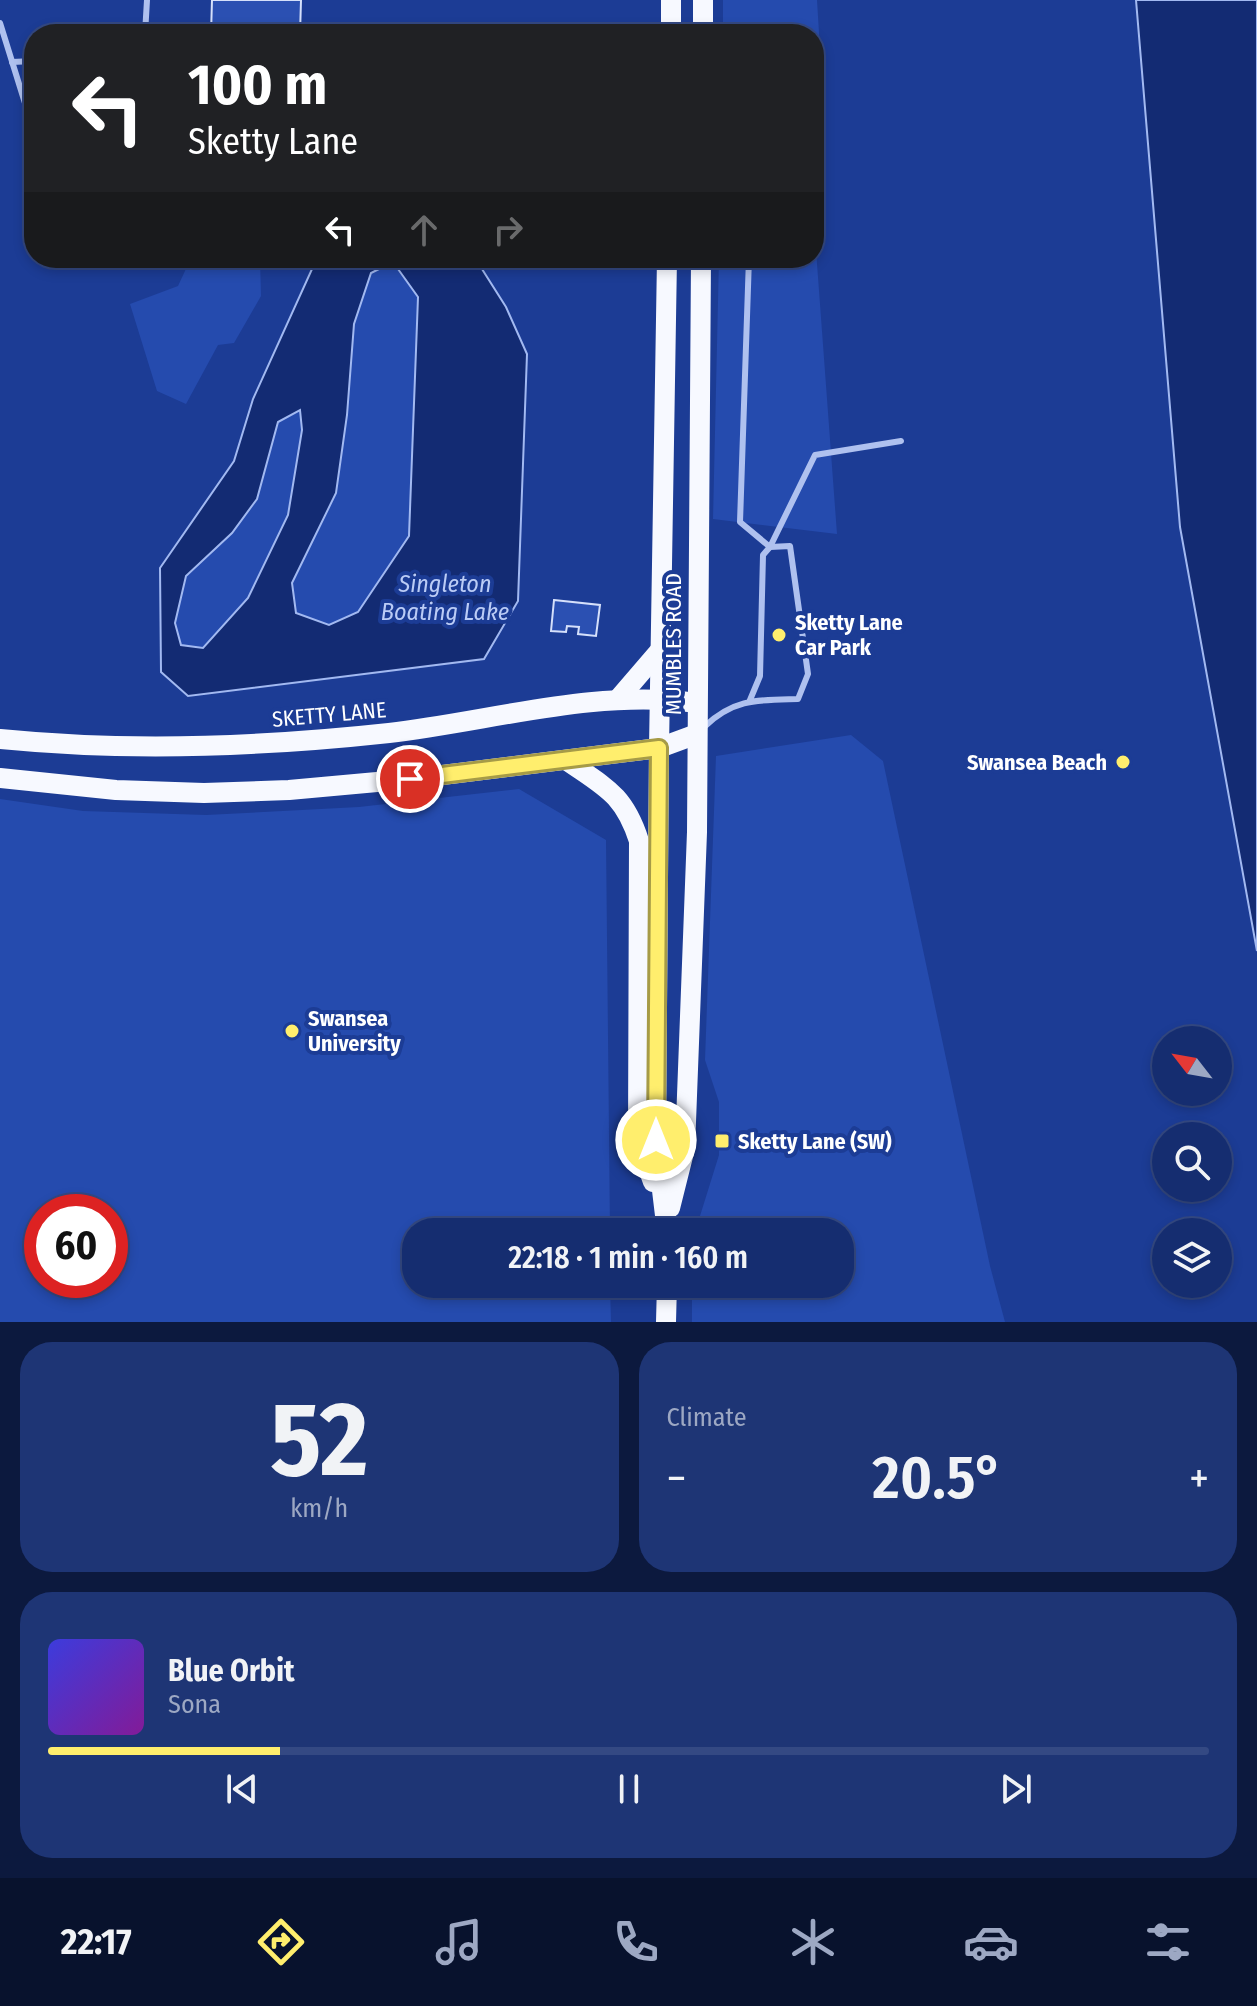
<!DOCTYPE html>
<html lang="en">
<head>
<meta charset="utf-8">
<style>
	:root { --surface:#152d70; --page:#1e3575; --text:#f1f3f6; --muted:#9da8c3; --line:#344983; --accent:#ffee6d }
	body { margin:0; font-family:"Fira Sans Condensed",sans-serif; background:var(--page); color:var(--text); height:100vh; display:flex; flex-direction:column; font-size:30px; white-space:nowrap }
	* { box-sizing:border-box; margin:0 }
	p { font-size:26px; color:var(--muted) }
	.icon { flex:none; width:44px; height:44px; fill:none; stroke:currentColor; stroke-width:2; stroke-linecap:round; stroke-linejoin:round }
	.map { position:relative; height:1322px; overflow:hidden }
	.panel { display:flex; flex-direction:column; gap:20px; padding:20px; background:#0c193e; flex:1 }
	.panel>* { flex:none }
	.guide { position:absolute; left:24px; top:24px; width:800px; height:244px; border-radius:32px; box-shadow:0 4px 12px #0003,0 0 0 2px var(--line); background:#202124; color:#fff; overflow:hidden }
	.needle { width:52px; rotate:301deg }
	.controls { position:absolute; left:1152px; top:1026px; display:grid; gap:16px }
	.controls a { display:grid; place-items:center; width:80px; height:80px; border-radius:50%; background:var(--surface); box-shadow:0 4px 12px #0003,0 0 0 2px var(--line); font-size:40px }
	.speed { position:absolute; left:24px; top:1194px; display:flex; gap:16px; font-size:40px; font-weight:700; text-align:center }
	.speed>* { display:grid; place-content:center; width:104px; height:104px; border-radius:50%; background:var(--surface); box-shadow:0 4px 12px #0003,0 0 0 2px var(--line); line-height:1 }
	.speed .limit { border:12px solid #d22; background:#fff; color:#111 }
	.pin { position:absolute; display:grid; place-items:center; width:68px; height:68px; color:#fff; margin:-34px; border:4px solid #fff; border-radius:50%; box-shadow:0 2px 8px #0007 }
	.me { position:absolute; width:88px; margin:-44px; rotate:0deg; stroke-linejoin:round; filter:drop-shadow(0 0 6px #0008) }
	.turn { display:flex; align-items:center; gap:28px; height:168px; padding:0 32px; font-size:36px }
	.turn .icon { width:104px; height:104px; stroke-width:2.5 }
	.turn b { display:block; font-size:56px; line-height:68px }
	.lanes { display:flex; align-items:center; height:76px; padding:0 32px; background:#0003; justify-content:center; gap:40px; direction:ltr }
	.lanes .off { opacity:.35 }
	.big { font-size:60px; font-weight:600; line-height:1.1 }
	.panel .card { flex:1; display:flex; flex-direction:column; justify-content:center; gap:12px; min-width:0; padding:0 28px; border-radius:32px; background:var(--page) }
	.panel .dial { align-items:center; gap:0 }
	.dial b { font-size:104px; line-height:1 }
	.song { display:flex; align-items:center; gap:24px }
	.cover { width:96px; height:96px; border-radius:12px; background:linear-gradient(135deg,hsl(240 70% 55%),hsl(290 70% 35%)) }
	.played { height:8px; border-radius:4px; background:linear-gradient(90deg,var(--accent) 20%,var(--line) 20%) }
	.keys { display:flex; justify-content:space-around; direction:ltr }
	.heat { display:flex; justify-content:space-between; align-items:center; font-size:44px; direction:ltr }
	.panel .tiles { flex:1; display:grid; gap:20px; grid-template-columns:1fr 1fr }
	.card:last-child { grid-column:span 2 }
	.trip { position:absolute; left:402px; top:1218px; width:452px; height:80px; border-radius:32px; background:var(--surface); box-shadow:0 4px 12px #0003,0 0 0 2px var(--line); font-weight:600; line-height:80px; text-align:center }
	.tabs { display:flex; height:128px; justify-content:space-around; align-items:center; background:#08122d; color:var(--muted) }
	.tabs .icon { width:56px; height:56px }
	.tabs .selected { color:var(--accent) }
	.tabs b { font-size:36px; color:var(--text) }
	.map>svg:first-child { display:block }
</style>
</head>
<body>
<div class="map">
<svg width="1257" height="1322" viewBox="0 0 1257 1322">
	<rect width="100%" height="100%" fill="#1c3c95"/>
	<!-- green -->
	<g fill="#254bae" fill-rule="evenodd">
		<polygon points="723,0 817,0 819,33 814,196 814,34 723,34"/>
		<polygon points="814,223 837,534 713,519 719,258 814,258"/>
		<polygon points="191,258 260,258 261,296 234,343 218,345 186,404 157,391 130,304 178,286"/>
		<polygon points="393,262 418,297 409,536 358,612 329,625 296,613 292,583 336,493 347,415 354,324 371,273"/>
		<polygon points="300,409 302,430 288,515 248,598 203,649 181,645 175,623 186,576 232,533 257,499 278,422"/>
		<polygon points="851,735 883,761 990,1266 1005,1322 692,1322 692,1284 840,1284 840,1232 695,1232 719,1155 719,1102 705,1060 716,756"/>
		<path d="M519,789L606,840L610,1232H416V1284H610L611,1322H0V799L83,811L206,815L359,807ZM110,1212V1280H42V1212Z"/>
	</g>
	<!-- water -->
	<g fill="#132b73" stroke="#a2b9f1" stroke-width="2" fill-rule="evenodd">
		<polygon points="1136,0 1257,0 1257,951 1180,527"/>
		<path d="M317,258H475L506,307L527,354L518,601L484,659L188,696L161,672L160,568L234,461L253,399ZM393,262L418,297L409,536L358,612L329,625L296,613L292,583L336,493L347,415L354,324L371,273ZM300,410L302,430L288,515L248,598L203,648L181,645L175,623L186,576L232,533L257,499L278,422Z"/>
	</g>
	<!-- building -->
	<g fill="#2b50b2" stroke="#d5e0fb" stroke-width="2">
		<polygon points="212,0 301,0 300,34 211,34"/>
		<polygon points="554,600 600,605 596,636 578,634 579,627 567,626 566,632 551,631"/>
	</g>
	<g fill="none" stroke-linecap="round" stroke-linejoin="round">
		<!-- service -->
		<g stroke="#afc1ef" stroke-width="6">
			<polyline points="0,23 34,132"/>
			<polyline points="145,34 147,0"/>
			<polyline points="12,62 34,61"/>
			<polyline points="749,258 740,522 770,547 815,455 901,441"/>
			<path d="M704,727C734,698 759,700 798,699L808,674L790,546L770,547L763,555L760,676L750,700"/>
		</g>
		<!-- primary -->
		<g stroke="#f7f9ff" stroke-width="20">
			<polyline points="671,34 671,0"/>
			<polyline points="703,34 703,0"/>
			<polyline points="619,698 662,648"/>
			<path d="M0,739C130,752 260,747 389,733C492,721 594,689 697,703"/>
			<path d="M566,760C605,787 624,794 639,841L638,1140L653,1182"/>
			<polyline points="0,778 116,790 204,793 289,790 410,779 659,748 697,734"/>
			<polyline points="670,1208 685,1148 697,832 701,258"/>
			<polyline points="667,1232 656,1140 659,748 667,258"/>
			<polyline points="666,1322 667,1284"/>
		</g>
	</g>
	<g fill="none" stroke-linecap="round" stroke-linejoin="round">
		<!-- route casing -->
		<g stroke="#a69b47" stroke-width="20">
			<polyline id="route" points="410,779 659,748 656,1140"/>
		</g>
		<!-- route -->
		<use href="#route" stroke="#ffee6d" stroke-width="14"/>
	</g>
	<!-- markers -->
	<g fill="#ffee6d" stroke="#1c3c95" stroke-width="3">
		<circle cx="779" cy="635" r="8"/>
		<circle cx="1123" cy="762" r="8"/>
		<circle cx="292" cy="1031" r="8"/>
		<rect x="714" y="1133" width="16" height="16" rx="4"/>
	</g>
	<g text-anchor="middle" stroke-width="8" stroke-linejoin="round" paint-order="stroke">
		<!-- poi labels -->
		<g font-size="22" font-weight="bold" fill="#fff" stroke="#1c3c95" text-anchor="start">
			<text x="795" y="630">Sketty Lane<tspan x="795" dy="25">Car Park</tspan></text>
			<text x="1107" y="770" text-anchor="end">Swansea Beach</text>
			<text x="308" y="1026">Swansea<tspan x="308" dy="25">University</tspan></text>
			<text x="738" y="1149">Sketty Lane (SW)</text>
		</g>
		<!-- street labels -->
		<g font-size="22" fill="#fff" stroke="#1c3c95">
			<text transform="translate(673 644) rotate(-90)" y="8">MUMBLES ROAD</text>
			<text transform="translate(329 714) rotate(-5)" y="8">SKETTY LANE</text>
		</g>
		<!-- water labels -->
		<g font-size="24" font-style="italic" fill="#bbccf6" stroke="#1c3c95">
			<text x="445" y="592">Singleton<tspan x="445" dy="28">Boating Lake</tspan></text>
		</g>
	</g>
</svg>
<div class="controls">
<a><svg class="needle" viewBox="-14 -14 28 28"><path d="M0-13l5 13h-10z" fill="#e53935"/><path d="M0 13l5-13h-10z" fill="#9da8c3"/></svg></a>
<a><svg class="icon" aria-label="search" viewBox="0 0 24 24"><circle cx="10" cy="10" r="6"/><path d="M15 15l6 6"/></svg></a>
<a><svg class="icon" aria-label="layers" viewBox="0 0 24 24"><path d="M12 4l9 5-9 5-9-5zM3 14l9 5 9-5"/></svg></a>
</div>
<div class="speed"><div class="limit">60</div></div>
<div class="pin" style="left:410px;top:779px;background:#d93025"><svg class="icon" aria-label="arrive" viewBox="0 0 24 24"><path d="M6 21V4h12l-3 4 3 4H6"/></svg></div>
<svg class="me" style="left:656px;top:1140px" viewBox="-20 -20 40 40"><circle r="17" fill="#ffee6d" stroke="#fff" stroke-width="3"/><path d="M0-11L8 9 0 5-8 9z" fill="#fff"/></svg>
<div class="trip">22:18 · 1 min · 160 m</div>
<div class="guide">
<div class="turn"><svg class="icon" aria-label="left" viewBox="0 0 24 24"><path d="M17 20v-9H6M10 6l-5 5 5 5"/></svg><div><b>100 m</b>Sketty Lane</div></div>
<div class="lanes"><svg class="icon" aria-label="left" viewBox="0 0 24 24"><path d="M17 20v-9H6M10 6l-5 5 5 5"/></svg><svg class="icon off" aria-label="ahead" viewBox="0 0 24 24"><path d="M12 20V5M6 11l6-6 6 6"/></svg><svg class="icon off" aria-label="right" viewBox="0 0 24 24"><path d="M7 20v-9h11M14 6l5 5-5 5"/></svg></div>
</div>
</div>
<section class="panel">
<div class="tiles">
<div class="card dial"><b>52</b><p>km/h</p></div>
<div class="card"><p>Climate</p>
<div class="heat"><a>−</a><b class="big">20.5°</b><a>+</a></div>
</div>
<div class="card">
<div class="song"><i class="cover"></i><div><b>Blue Orbit</b><p>Sona</p></div></div>
<div class="played"></div>
<div class="keys"><svg class="icon" aria-label="previous" viewBox="0 0 24 24"><path d="M18 5L8 12l10 7zM5 5v14"/></svg><svg class="icon" aria-label="pause" viewBox="0 0 24 24"><path d="M8 5v14M16 5v14"/></svg><svg class="icon" aria-label="next" viewBox="0 0 24 24"><path d="M6 5l10 7-10 7zM19 5v14"/></svg></div>
</div>
</div>
</section>
<nav class="tabs">
<b>22:17</b>
<svg class="icon selected" aria-label="directions" viewBox="0 0 24 24"><path d="M12 3l9 9-9 9-9-9zM9 14v-3h6M13 9l2 2-2 2"/></svg>
<svg class="icon" aria-label="music" viewBox="0 0 24 24"><path d="M9 18V5l10-2v13"/><circle cx="6" cy="18" r="3"/><circle cx="16" cy="16" r="3"/></svg>
<svg class="icon" aria-label="phone" viewBox="0 0 24 24"><path d="M5 4h4l2 5-3 2q2 4 5 5l2-3 5 2v4C11 20 4 13 5 4z"/></svg>
<svg class="icon" aria-label="climate" viewBox="0 0 24 24"><path d="M12 3v18M4 7l16 10M4 17L20 7"/></svg>
<svg class="icon" aria-label="car" viewBox="0 0 24 24"><path d="M5 17H2v-5l4-1 3-4h7l3 4 3 1v5h-3M9 17h6M6 11h13"/><circle cx="7" cy="17" r="2"/><circle cx="17" cy="17" r="2"/></svg>
<svg class="icon" aria-label="filters" viewBox="0 0 24 24"><path d="M4 7h16M4 17h16"/><circle cx="9" cy="7" r="2"/><circle cx="15" cy="17" r="2"/></svg>
</nav>
</body>
</html>
